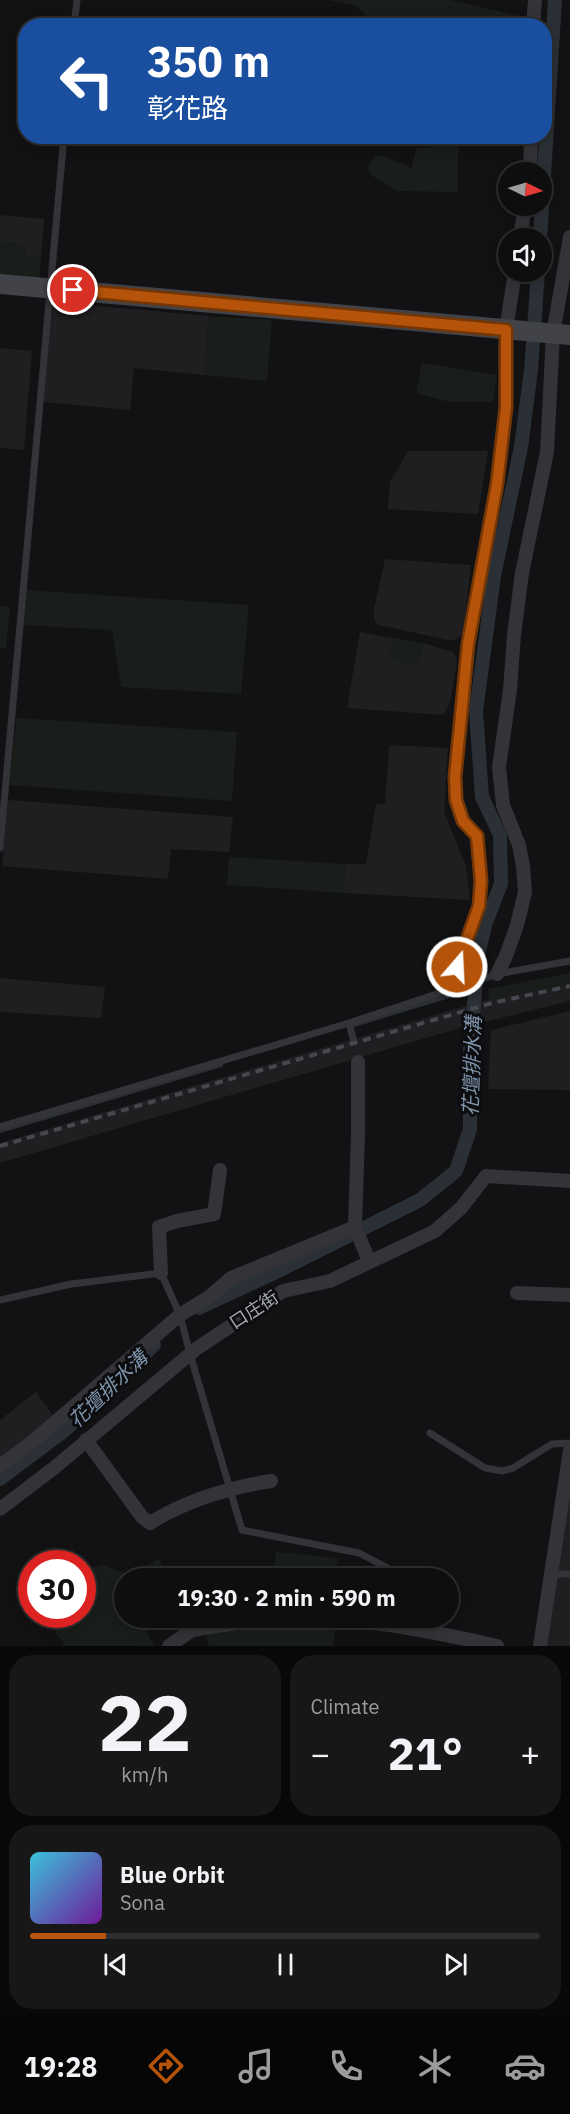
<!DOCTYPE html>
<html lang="en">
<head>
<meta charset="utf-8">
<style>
	:root { --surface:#0e0e0f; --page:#171718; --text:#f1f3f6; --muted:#9b9c9e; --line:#2e2e2f; --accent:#b45309 }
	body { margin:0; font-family:"IBM Plex Sans","Noto Sans TC",sans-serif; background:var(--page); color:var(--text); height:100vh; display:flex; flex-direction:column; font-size:22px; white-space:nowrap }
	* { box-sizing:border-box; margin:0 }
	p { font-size:20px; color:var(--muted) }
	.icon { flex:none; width:33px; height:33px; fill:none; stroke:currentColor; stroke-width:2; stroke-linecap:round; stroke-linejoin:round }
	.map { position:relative; height:1646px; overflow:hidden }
	.details { display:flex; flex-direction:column; gap:9px; padding:9px; background:#080808; flex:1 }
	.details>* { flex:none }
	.banner { position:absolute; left:18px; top:18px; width:534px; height:126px; border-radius:24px; box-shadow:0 3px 15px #0003,0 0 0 2px var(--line); background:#1a4fa0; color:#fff; overflow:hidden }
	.needle { width:39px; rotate:95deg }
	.tools { position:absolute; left:498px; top:162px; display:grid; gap:12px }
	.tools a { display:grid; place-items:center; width:54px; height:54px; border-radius:50%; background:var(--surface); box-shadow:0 3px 15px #0003,0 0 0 2px var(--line); font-size:30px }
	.speed { position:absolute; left:18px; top:1550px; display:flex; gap:12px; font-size:30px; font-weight:700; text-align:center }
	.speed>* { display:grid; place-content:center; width:78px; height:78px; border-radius:50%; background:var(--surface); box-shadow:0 3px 15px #0003,0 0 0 2px var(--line); line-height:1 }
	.speed .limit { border:9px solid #d22; background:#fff; color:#111 }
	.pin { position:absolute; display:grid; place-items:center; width:51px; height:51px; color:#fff; margin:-26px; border:3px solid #fff; border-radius:50%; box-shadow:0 2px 6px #0007 }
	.me { position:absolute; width:66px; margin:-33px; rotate:19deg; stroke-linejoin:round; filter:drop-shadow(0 0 4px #0008) }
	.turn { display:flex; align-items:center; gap:21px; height:126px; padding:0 30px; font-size:27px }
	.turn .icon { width:78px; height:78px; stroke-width:2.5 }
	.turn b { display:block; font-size:42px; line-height:51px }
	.big { font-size:45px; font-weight:700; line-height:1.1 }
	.details .tile { flex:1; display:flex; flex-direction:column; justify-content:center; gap:9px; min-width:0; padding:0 21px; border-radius:24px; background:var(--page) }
	.details .dial { align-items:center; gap:0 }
	.dial b { font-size:78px; line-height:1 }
	.song { display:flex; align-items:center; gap:18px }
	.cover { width:72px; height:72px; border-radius:9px; background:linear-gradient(135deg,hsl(190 70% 55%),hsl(280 70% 35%)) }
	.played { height:6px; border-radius:3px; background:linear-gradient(90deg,var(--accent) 15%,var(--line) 15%) }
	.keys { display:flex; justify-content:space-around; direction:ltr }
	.heat { display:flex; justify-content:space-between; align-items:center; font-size:33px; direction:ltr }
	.details .tiles { flex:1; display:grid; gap:9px; grid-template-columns:1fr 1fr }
	.tile:last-child { grid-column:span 2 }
	.trip { position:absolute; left:114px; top:1568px; width:345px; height:60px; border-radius:30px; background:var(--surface); box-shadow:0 3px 15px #0003,0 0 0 2px var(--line); font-weight:700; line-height:60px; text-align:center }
	.tabs { display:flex; height:96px; justify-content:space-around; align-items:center; background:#060606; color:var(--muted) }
	.tabs .icon { width:42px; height:42px }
	.tabs .active { color:var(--accent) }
	.tabs b { font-size:27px; color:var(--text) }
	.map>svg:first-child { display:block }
</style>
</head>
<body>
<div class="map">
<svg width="570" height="1646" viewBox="0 0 570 1646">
	<rect width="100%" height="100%" fill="#121214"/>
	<!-- built -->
	<g fill="#1f1e21">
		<polygon points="0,215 44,219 41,258 24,256 25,245 0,242"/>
		<polygon points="53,302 209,316 204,375 134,368 130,410 43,402"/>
		<polygon points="0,348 32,351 24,450 0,448"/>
		<polygon points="408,451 488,451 478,514 388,509 390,482"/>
		<polygon points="385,559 471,565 463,634 453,641 378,625 374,619 374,609"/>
		<polygon points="360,632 393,638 389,658 417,664 423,643 453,652 457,661 451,698 444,715 347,708"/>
		<polygon points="389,745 448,748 444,812 466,866 470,900 343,893 345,864 366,864 376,804 385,804"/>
		<polygon points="8,800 233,817 229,852 171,849 168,879 2,866"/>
		<polygon points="0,978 105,987 101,1018 0,1012"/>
		<polygon points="570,984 570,1001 453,1030 0,1163 0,1143 489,999"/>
		<polygon points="570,1011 570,1090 488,1089 491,1030"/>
		<polygon points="36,1392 54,1417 0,1461 0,1420"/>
		<polygon points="570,1468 570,1646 539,1646"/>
	</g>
	<!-- green -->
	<g fill="#191e1a">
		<polygon points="329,0 450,0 528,18 527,25 371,25 371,19 354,5"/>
		<polygon points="458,144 458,192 397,191 371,175 368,167 371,161 377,155 389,158 411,168 417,148"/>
		<polygon points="0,242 25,245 24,256 41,258 39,283 0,284"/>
		<polygon points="209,316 272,320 267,381 204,375"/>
		<polygon points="422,363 497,375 493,402 450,402 416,393"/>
		<polygon points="26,590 249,605 241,694 121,687 112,630 23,625"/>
		<polygon points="0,606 10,607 6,648 0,648"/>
		<polygon points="393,638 423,643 417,665 388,659"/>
		<polygon points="17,718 237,732 232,801 9,785"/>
		<polygon points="229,857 345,864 343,893 227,885"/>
		<polygon points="570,973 570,984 489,999 488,989"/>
		<polygon points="276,1552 338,1558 336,1578 272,1578"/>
		<polygon points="158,1559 167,1574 164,1578 124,1578 124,1617 140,1617 154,1646 62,1646 65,1644 55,1632 73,1614 82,1614 83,1571 102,1565 132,1575"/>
		<polygon points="207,1617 331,1617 336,1622 333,1646 209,1646 206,1634"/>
	</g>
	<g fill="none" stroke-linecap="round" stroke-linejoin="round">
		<!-- stream -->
		<g stroke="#2a3036" stroke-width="4">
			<polyline points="354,1025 475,988"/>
			<polyline points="0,1131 221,1065"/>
		</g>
		<!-- canal -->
		<g stroke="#2a3036" stroke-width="14">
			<polyline points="540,238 555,0"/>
			<polyline points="199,1308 274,1273 420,1200 456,1171 470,1129 470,1052 478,956 485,925 501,884 500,835 482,797 476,711 494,576 521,447 531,370 538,272"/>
			<polyline points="0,1479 64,1431 154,1345"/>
		</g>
		<!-- lane -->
		<g stroke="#343438" stroke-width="7">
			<polyline points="74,26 77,0"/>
			<polyline points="0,848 64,136"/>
			<polyline points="349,1023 354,1042"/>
			<polyline points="0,1127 349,1023 497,974 570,961"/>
			<polyline points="0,1300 71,1284 161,1273 180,1315 190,1354 242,1530 359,1553 407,1578"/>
			<polyline points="430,1433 485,1468 502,1471 513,1468 552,1444 570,1443"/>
			<polyline points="550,1574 570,1574"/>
			<polyline points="435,1631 435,1617"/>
		</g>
		<!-- street -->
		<g stroke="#343438" stroke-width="14">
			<polyline points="533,26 535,0"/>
			<polyline points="530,172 531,136"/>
			<polyline points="520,238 525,206"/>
			<polyline points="497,974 506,956 517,925 525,892 523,866 519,845 503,805 499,767 510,690 514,635 522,573 547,452 553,334 570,237"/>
			<polyline points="454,987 457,967 479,906 481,881 477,836 463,821 456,800 455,777 468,644 497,484 506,407 506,330 515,272"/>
			<polyline points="358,1062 358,1135 355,1227 369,1261"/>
			<polyline points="161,1273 159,1227 177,1221 214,1214 220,1170"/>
			<polyline points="517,1293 570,1295"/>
			<path d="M86,1440L142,1517L150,1523C187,1500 228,1488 271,1481"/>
			<polyline points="0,1466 32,1442 180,1315 209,1297 231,1278 355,1227"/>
			<polyline points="0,1509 54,1468 196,1349 283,1291 330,1281 435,1231 461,1208 486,1176 570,1181"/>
			<path d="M329,1617C386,1623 441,1633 497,1646"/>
			<polyline points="169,1646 192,1630 274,1617"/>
			<polyline points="540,1646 570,1450"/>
		</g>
		<!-- secondary -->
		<polyline stroke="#424348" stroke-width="20" points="0,284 570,335"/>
		<!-- rail -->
		<polyline stroke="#47484d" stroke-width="4" stroke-dasharray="8 6" stroke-linecap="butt" points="0,1146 492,1003 570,986"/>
	</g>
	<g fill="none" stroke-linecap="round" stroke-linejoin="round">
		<!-- route casing -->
		<g stroke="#753606" stroke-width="15">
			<polyline id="route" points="73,290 506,330 506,407 497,484 468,644 455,777 456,800 463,821 477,836 481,881 479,906 457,967"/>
		</g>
		<!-- route -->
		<use href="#route" stroke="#b45309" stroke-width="10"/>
	</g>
	<g text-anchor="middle" stroke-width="6" stroke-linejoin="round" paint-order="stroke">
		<!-- street labels -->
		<g font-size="18" fill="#a5a9b3" stroke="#0d0d0f">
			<text transform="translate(254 1310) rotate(-33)" y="6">口庄街</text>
		</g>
		<!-- water labels -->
		<g font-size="20" font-style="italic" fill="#7e95ac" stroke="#0d0d0f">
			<text transform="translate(472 1066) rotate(-88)" y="7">花壇排水溝</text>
			<text transform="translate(108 1389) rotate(-44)" y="7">花壇排水溝</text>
		</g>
	</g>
</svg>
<div class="tools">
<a><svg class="needle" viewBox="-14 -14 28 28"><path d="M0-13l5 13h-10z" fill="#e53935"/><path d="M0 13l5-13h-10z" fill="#9b9c9e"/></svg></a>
<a><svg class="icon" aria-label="sound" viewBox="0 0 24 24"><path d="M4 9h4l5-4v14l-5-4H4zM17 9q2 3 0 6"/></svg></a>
</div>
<div class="speed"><div class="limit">30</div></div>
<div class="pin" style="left:73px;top:290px;background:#d93025"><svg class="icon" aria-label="arrive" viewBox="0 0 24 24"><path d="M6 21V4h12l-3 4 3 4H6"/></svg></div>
<svg class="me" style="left:457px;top:967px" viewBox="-20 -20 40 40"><circle r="17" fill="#b45309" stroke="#fff" stroke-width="3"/><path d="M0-11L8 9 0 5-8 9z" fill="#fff"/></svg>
<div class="trip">19:30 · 2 min · 590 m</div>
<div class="banner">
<div class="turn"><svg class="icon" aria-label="left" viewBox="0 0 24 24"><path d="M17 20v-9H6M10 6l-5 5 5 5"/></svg><div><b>350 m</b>彰花路</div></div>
</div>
</div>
<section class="details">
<div class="tiles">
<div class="tile dial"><b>22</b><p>km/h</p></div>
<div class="tile"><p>Climate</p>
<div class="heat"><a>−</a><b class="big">21°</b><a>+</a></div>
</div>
<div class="tile">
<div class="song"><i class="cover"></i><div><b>Blue Orbit</b><p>Sona</p></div></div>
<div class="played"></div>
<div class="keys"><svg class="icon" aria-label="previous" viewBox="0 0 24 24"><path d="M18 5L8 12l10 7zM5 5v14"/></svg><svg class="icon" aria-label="pause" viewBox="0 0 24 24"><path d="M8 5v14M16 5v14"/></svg><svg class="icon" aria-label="next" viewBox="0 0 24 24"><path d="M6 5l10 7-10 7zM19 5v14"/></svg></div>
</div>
</div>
</section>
<nav class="tabs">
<b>19:28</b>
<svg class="icon active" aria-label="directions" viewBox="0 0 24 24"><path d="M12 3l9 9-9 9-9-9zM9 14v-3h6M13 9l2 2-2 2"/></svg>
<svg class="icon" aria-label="music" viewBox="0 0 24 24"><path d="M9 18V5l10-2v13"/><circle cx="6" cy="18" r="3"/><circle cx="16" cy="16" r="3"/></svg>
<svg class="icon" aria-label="phone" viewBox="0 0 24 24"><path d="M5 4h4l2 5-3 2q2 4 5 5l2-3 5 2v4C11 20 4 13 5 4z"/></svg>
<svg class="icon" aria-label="climate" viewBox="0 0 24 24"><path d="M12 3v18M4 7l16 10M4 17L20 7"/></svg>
<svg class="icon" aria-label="car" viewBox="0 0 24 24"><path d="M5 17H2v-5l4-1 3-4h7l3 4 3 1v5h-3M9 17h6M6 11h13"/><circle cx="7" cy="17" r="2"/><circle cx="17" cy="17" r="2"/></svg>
</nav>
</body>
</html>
